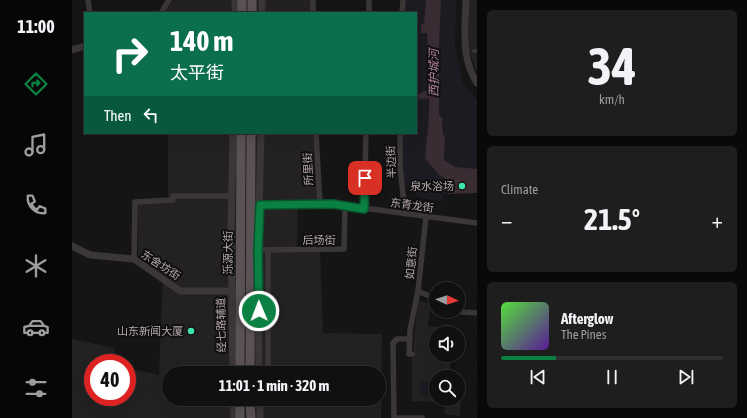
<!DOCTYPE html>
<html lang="en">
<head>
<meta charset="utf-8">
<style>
	:root { --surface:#101010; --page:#1e1e1e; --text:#f1f3f6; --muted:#9c9d9f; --line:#303030; --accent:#0b8043 }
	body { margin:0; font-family:"Asap Condensed","Noto Sans SC",sans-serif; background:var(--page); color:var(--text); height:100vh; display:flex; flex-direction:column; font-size:15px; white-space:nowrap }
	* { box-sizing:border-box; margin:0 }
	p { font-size:13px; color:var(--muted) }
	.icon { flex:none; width:22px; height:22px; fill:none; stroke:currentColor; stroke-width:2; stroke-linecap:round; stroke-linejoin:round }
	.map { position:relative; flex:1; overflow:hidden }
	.details { display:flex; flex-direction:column; gap:10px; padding:10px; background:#090909; width:270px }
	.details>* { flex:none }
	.banner { position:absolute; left:12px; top:12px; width:333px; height:122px; border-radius:0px; box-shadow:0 4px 16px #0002,0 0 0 1px var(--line); background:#0b6e4f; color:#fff; overflow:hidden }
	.needle { width:26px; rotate:93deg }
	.fabs { position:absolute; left:357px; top:282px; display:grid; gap:8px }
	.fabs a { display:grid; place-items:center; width:36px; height:36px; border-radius:50%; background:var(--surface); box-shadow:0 4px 16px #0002,0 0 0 1px var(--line); font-size:20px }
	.speed { position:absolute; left:12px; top:354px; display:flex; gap:8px; font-size:20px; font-weight:700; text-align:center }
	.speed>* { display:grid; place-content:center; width:52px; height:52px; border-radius:50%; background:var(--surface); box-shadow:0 4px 16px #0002,0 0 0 1px var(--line); line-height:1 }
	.speed .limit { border:6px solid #d22; background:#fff; color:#111 }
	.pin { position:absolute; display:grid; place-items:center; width:34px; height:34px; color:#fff; margin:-17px; border-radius:8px; box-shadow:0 2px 6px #0006 }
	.me { position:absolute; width:44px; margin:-22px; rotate:359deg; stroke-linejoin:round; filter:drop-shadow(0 0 3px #0008) }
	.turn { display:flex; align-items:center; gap:14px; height:84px; padding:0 20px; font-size:18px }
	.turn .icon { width:52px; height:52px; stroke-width:2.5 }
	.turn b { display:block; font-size:28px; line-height:34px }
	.then { display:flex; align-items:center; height:38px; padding:0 20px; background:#0003; gap:8px; font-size:15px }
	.big { font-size:30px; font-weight:700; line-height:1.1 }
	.details .card { flex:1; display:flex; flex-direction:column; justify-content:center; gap:6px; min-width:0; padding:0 14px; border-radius:6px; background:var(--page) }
	.details .dial { align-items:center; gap:0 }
	.dial b { font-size:52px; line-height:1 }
	.song { display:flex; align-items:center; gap:12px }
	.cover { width:48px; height:48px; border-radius:6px; background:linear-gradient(135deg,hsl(110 70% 55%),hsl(270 70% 35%)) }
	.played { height:4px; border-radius:2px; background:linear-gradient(90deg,var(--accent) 25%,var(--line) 25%) }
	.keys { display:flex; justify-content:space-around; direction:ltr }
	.heat { display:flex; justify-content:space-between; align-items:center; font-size:22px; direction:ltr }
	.trip { position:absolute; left:90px; top:366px; width:224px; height:40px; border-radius:20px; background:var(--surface); box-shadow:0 4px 16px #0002,0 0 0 1px var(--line); font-weight:700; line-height:40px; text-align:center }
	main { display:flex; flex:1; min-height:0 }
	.menu { display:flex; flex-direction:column; width:72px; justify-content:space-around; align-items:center; background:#060606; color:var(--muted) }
	.menu .icon { width:28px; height:28px }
	.menu .on { color:var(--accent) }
	.menu b { font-size:18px; color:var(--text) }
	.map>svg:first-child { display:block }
</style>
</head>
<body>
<main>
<nav class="menu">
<b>11:00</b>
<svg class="icon on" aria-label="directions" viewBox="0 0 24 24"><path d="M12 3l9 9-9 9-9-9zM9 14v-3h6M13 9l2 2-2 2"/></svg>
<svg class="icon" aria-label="music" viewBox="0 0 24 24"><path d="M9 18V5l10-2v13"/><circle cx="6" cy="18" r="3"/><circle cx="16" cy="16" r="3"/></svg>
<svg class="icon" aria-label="phone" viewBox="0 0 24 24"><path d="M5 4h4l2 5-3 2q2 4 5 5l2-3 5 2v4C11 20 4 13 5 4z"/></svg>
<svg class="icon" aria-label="climate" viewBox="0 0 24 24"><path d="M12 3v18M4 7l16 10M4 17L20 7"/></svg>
<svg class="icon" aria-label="car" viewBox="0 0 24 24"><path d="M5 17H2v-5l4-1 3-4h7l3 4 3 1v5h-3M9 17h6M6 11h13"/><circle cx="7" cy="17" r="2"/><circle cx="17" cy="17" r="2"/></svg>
<svg class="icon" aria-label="filters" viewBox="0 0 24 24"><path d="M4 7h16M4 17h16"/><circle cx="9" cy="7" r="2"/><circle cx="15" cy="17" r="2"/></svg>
</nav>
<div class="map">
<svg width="405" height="418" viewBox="0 0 405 418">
	<rect width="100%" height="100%" fill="#161515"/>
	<!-- built -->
	<g fill="#232121" fill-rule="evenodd">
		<polygon points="101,0 238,0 239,13 92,13"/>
		<polygon points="397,0 405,0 405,73 397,50"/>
		<path d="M96,133H242L245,200H226L225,249L248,250L251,333L310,334L309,418H0V339L43,348L39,363H21V397H55V368L87,375L91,277L74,266L66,255L65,202L96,200ZM97,373H307V399H97Z"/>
		<polygon points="346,300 359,304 356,326 378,328 378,333 364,333 364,355 378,355 378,377 364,377 364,399 386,399 386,379 389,379 388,416 373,414 373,402 340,401 340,362"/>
	</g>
	<!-- green -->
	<g fill="#1c1b21">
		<path d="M333,0H384L383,46L391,84L405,100V193L371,194L370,201C349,200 349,198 333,186L329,157V133H344V13H332Z"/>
		<polygon points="348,382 364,382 364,397 348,396"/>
	</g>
	<!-- water -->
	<polygon fill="#392c33" points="354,0 369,0 367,44 367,114 371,119 370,125 371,134 373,138 372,160 383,167 405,169 405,193 376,194 376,180 367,175 353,158 357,115 357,98 347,99 346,95 350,92 357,90 355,33 349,33 349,24 352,24"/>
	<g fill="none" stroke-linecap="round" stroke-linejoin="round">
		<!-- pedestrian -->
		<polyline stroke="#3b3637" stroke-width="4" points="402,51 405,51"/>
		<!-- minor -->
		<g stroke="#3b3637" stroke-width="5.5">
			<polyline points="16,0 18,13"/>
			<polyline points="241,0 241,13"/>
			<polyline points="89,13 97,0"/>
			<polyline points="297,13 297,0"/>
			<polyline points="330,13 331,0"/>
			<polyline points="244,133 248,205"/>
			<polyline points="328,133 328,166 333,214"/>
			<polyline points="185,205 261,204 405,223"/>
			<polyline points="292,209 294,133"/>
			<polyline points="354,217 346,291 364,299"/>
			<polyline points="182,250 272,249 273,206"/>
			<polyline points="196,250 196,373"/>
			<polyline points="62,259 63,202 101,200 101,196 160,196"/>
			<polyline points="386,310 390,312 405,313"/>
			<polyline points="338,339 325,339 321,343 322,418 350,418"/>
			<polyline points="340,354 337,354 338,330 346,291"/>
		</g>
		<!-- tertiary -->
		<g stroke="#3b3637" stroke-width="7">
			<path d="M394,0C393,28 389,59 405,83"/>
			<polyline points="163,13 163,0"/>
			<polyline points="190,13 190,0"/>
			<polyline points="0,50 13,46"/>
			<polyline points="161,133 159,231 161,373"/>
			<polyline points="0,246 18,255 62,259 108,291 164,291"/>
			<polyline points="187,373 186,249 189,133"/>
			<polyline points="162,399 162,418"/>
			<polyline points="188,399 188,418"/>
		</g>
		<!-- primary -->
		<g stroke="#5a5254" stroke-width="9">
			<polyline points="170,13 170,0"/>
			<polyline points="180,13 180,0"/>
			<polyline points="168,373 169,133"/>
			<polyline points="178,373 179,133"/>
			<polyline points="178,399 179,418"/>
			<polyline points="168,418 168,399"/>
		</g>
	</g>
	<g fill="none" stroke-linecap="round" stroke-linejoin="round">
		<!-- route casing -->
		<g stroke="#07532c" stroke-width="10">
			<polyline id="route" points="187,311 186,250 188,205 261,204 292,209 293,178"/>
		</g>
		<!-- route -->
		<use href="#route" stroke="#0b8043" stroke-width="7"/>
	</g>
	<!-- markers -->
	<g fill="#3ee4ad" stroke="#111010" stroke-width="1.5">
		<circle cx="390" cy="186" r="4"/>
		<circle cx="119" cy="331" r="4"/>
	</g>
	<g text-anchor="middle" stroke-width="4" stroke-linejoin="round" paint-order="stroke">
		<!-- street labels -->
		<g font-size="11" fill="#b5a7ac" stroke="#111010">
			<text transform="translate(319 162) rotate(-92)" y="4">半边街</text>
			<text transform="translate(236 169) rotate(-93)" y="4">所里街</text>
			<text transform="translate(340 205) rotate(8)" y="4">东青龙街</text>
			<text x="247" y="244">后场街</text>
			<text transform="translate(156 253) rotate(-90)" y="4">泺源大街</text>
			<text transform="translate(339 263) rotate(-84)" y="4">如意街</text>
			<text transform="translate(89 265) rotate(33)" y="4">东舍坊街</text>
			<text transform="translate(149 325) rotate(-91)" y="4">经七路辅道</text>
		</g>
		<!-- poi labels -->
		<g font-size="11" fill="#b5a7ac" stroke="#111010" text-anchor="end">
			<text x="382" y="190">泉水浴场</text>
			<text x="111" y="335">山东新闻大厦</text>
		</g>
		<!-- water labels -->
		<g font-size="12" font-style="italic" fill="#ae8199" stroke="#111010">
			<text transform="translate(362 73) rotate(-90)" y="4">西护城河</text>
		</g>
	</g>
</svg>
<div class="fabs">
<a><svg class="needle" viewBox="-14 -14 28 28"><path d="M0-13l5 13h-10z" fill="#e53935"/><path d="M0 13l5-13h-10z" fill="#9c9d9f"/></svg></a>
<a><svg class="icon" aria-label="sound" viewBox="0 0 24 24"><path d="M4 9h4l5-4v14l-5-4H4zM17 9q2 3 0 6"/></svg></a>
<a><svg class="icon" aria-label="search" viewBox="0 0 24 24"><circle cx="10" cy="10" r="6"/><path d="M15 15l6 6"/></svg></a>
</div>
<div class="speed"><div class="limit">40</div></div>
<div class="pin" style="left:293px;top:178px;background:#d93025"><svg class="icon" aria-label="arrive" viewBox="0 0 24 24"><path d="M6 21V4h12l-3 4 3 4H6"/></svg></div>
<svg class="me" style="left:187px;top:311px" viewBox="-20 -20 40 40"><circle r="17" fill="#0b8043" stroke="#fff" stroke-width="3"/><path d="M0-11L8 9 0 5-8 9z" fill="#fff"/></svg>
<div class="trip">11:01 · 1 min · 320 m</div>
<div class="banner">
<div class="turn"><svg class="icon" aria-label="right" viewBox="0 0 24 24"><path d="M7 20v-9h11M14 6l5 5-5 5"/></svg><div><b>140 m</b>太平街</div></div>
<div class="then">Then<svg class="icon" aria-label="left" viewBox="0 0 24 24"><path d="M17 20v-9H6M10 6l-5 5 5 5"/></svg></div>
</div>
</div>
<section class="details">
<div class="card dial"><b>34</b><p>km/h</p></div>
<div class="card"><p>Climate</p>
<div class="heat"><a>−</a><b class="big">21.5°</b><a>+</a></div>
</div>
<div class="card">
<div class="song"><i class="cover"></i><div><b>Afterglow</b><p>The Pines</p></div></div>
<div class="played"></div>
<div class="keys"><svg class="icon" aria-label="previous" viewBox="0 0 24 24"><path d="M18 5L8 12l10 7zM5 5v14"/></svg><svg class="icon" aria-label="pause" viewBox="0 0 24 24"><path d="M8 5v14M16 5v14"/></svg><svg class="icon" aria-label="next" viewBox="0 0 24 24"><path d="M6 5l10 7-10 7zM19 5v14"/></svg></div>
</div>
</section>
</main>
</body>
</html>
